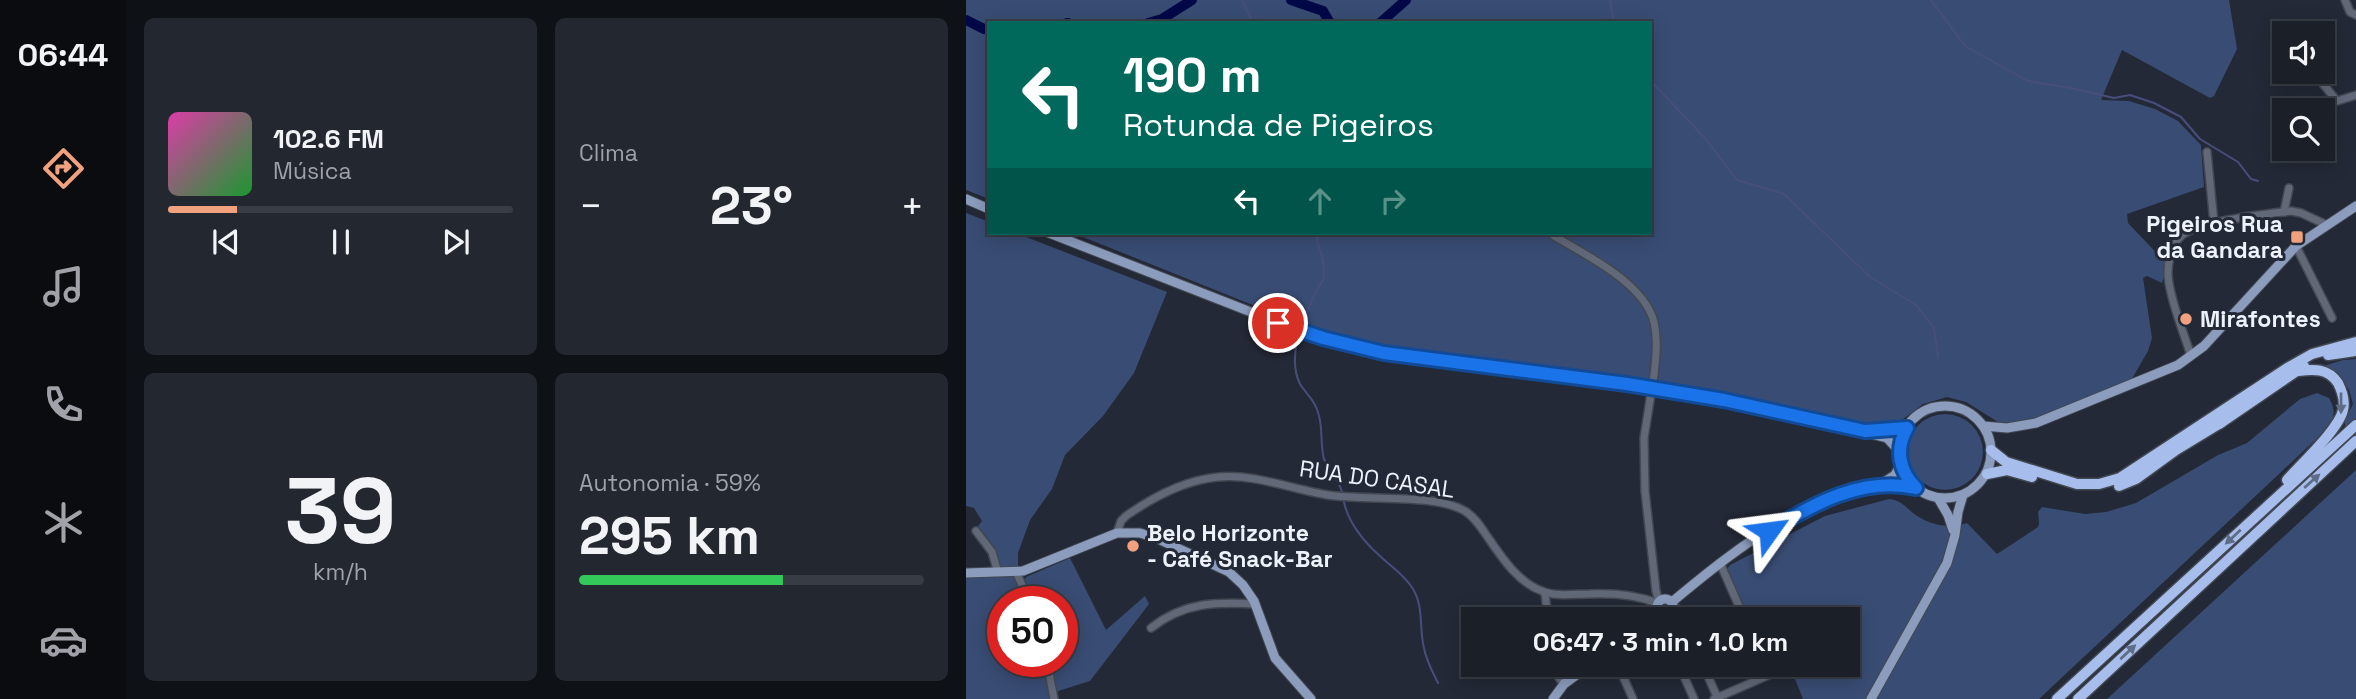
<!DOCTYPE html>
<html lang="pt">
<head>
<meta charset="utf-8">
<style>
	:root { --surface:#1a1f28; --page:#232730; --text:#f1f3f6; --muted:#9fa2a8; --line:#383d45; --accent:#f2a17e }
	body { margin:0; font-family:"Space Grotesk",sans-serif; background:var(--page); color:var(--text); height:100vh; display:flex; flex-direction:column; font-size:26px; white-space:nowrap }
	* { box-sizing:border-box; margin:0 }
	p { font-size:23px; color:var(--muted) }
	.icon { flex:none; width:38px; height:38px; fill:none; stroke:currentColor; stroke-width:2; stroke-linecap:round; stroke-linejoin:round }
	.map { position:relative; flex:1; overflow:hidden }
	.details { display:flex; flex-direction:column; gap:18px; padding:18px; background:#0e1116; width:840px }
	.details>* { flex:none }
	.banner { position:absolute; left:21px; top:21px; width:665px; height:214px; border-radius:0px; box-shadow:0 4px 18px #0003,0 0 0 2px var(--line); background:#00695c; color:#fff; overflow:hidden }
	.fabs { position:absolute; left:1306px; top:21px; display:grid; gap:14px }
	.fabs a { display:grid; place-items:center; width:63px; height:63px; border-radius:0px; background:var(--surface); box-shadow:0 4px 18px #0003,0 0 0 2px var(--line); font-size:35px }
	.speed { position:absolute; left:21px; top:586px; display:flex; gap:14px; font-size:35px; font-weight:700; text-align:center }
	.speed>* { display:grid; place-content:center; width:91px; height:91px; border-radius:50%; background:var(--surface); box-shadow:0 4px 18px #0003,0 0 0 2px var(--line); line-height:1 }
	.speed .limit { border:10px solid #d22; background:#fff; color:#111 }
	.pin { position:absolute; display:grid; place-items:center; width:60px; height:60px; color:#fff; margin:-30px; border:4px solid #fff; border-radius:50%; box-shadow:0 2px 7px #0007 }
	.me { position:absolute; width:77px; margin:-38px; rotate:59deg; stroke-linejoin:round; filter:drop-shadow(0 0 5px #0008) }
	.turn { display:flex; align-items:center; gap:24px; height:147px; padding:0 21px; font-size:32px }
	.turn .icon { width:91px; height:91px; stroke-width:2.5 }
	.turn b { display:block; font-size:49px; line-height:60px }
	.lanes { display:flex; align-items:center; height:66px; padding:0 21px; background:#0003; justify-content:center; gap:35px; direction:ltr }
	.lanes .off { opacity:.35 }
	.big { font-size:52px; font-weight:700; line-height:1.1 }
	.details .tile { flex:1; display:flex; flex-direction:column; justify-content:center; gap:10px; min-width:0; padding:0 24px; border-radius:10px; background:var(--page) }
	.details .dial { align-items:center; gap:0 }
	.dial b { font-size:91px; line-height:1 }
	.song { display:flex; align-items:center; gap:21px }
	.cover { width:84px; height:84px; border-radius:10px; background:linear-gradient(135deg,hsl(320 70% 55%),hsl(130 70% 35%)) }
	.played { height:7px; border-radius:4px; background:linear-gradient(90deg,var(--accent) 20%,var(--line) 20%) }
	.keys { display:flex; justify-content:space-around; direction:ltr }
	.heat { display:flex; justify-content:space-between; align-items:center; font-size:38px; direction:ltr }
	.charge { height:10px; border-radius:5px; background:linear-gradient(90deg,#34c759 59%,var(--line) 0) }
	.details .tiles { flex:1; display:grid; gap:18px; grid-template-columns:repeat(2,1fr) }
	.trip { position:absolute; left:495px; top:607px; width:399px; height:70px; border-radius:0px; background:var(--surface); box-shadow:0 4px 18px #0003,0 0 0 2px var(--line); font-weight:700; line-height:70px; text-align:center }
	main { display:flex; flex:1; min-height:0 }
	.tab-bar { display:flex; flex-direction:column; width:126px; justify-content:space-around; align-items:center; background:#0a0c10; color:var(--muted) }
	.tab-bar .icon { width:49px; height:49px }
	.tab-bar .on { color:var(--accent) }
	.tab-bar b { font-size:32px; color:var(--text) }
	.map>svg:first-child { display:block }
</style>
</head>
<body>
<main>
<nav class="tab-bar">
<b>06:44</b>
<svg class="icon on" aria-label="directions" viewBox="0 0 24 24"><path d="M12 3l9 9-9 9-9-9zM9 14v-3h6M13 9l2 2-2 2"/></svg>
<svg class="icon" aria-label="music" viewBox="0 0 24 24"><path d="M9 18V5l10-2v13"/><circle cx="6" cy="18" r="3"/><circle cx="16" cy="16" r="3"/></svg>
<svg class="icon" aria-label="phone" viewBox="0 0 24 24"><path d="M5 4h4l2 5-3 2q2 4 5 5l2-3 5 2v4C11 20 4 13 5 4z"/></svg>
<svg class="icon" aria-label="climate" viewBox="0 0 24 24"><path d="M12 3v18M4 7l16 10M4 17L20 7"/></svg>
<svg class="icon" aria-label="car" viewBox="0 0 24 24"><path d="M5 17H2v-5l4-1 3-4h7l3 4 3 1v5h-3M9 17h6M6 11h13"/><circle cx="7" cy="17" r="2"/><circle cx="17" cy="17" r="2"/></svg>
</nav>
<section class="details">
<div class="tiles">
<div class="tile">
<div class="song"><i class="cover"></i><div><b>102.6 FM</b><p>Música</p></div></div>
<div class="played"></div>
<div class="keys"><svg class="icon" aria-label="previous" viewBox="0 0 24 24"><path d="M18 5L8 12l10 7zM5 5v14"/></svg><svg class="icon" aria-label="pause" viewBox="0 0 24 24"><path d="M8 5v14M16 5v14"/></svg><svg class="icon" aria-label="next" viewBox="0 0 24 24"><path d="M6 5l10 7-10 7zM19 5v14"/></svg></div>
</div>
<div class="tile"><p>Clima</p>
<div class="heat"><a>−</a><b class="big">23°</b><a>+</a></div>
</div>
<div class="tile dial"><b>39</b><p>km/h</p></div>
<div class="tile"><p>Autonomia · 59%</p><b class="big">295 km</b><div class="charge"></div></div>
</div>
</section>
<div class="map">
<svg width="1390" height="699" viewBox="0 0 1390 699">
	<rect width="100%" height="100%" fill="#232936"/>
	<!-- green -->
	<g fill="#394c73">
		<polygon points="0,0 1263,0 1271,49 1248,96 1244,98 1156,50 1135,100 1163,101 1189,109 1212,121 1235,145 1238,187 1161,214 1162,223 1201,264 1196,283 1181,276 1177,278 1186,338 1182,351 1163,384 1083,415 1043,423 1032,422 1000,402 981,397 957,404 928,426 915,426 690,387 449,353 393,341 319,318 107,233 684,233 684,23 23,23 23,199 0,190"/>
		<polygon points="0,213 23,222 23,233 50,233 201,292 168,373 137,416 99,455 86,489 64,520 52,553 52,567 34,568 28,547 12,526 16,521 8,508 0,506"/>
		<polygon points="1390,359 1390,418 1379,429 1379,420 1387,404 1383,390 1372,373 1354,367 1377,360"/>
		<path d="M1351,393L1363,398C1370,410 1369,418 1361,429L1073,699H837L825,669L808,677L803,665H882V620L783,619L761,569L764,565L859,516L923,499C934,500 939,506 947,513C963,525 982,529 1001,523L1031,554L1072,527L1073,523L1072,512L1076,507L1119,514L1140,512L1170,503L1252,455L1281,443L1334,399Z"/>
		<circle cx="979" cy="452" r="38"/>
		<polygon points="1390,470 1390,699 1141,699"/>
		<polygon points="104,558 140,630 179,596 183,604 124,681 89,692 84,662 96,662 96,602 66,602 58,582 60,577"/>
		<polygon points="47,575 59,602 37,602 37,662 78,662 84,699 0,699 0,578"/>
	</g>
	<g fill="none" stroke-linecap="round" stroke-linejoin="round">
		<!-- stream -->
		<g stroke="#474e7d" stroke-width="2">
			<polyline points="276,0 287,23"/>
			<polyline points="644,0 648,23"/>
			<polyline points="965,0 999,46 1062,81 1105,88 1148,98 1164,95 1188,103 1215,117 1234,139 1272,162 1285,179 1292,181"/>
			<polyline points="684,80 738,137 771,180 818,194 904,277 950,305 968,328 972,357"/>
			<polyline points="336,326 346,299 358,278 357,259 351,241 351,233"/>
			<path d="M332,336C328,351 327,370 334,384C341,395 350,401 353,416C357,430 354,445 358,459C363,471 373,480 376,492"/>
			<path d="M378,502C382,522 398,542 413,555C425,567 438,574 447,589C458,607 453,629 458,648C460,660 466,671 472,683"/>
		</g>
		<!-- river -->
		<g stroke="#000847" stroke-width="10">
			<polyline points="325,0 357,11 364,23"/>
			<polyline points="0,20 18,29 23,29"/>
			<polyline points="101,23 102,23"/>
			<polyline points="182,23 196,19 226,0"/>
			<polyline points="414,23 440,0"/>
		</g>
		<!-- minor casing -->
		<g stroke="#424852" stroke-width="10">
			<g id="minor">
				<polyline points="1379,0 1384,12 1390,15"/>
				<polyline points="1365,57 1357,84 1371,101 1390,95"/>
				<polyline points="1241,152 1248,223"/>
				<polyline points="1318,212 1323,188"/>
				<path d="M588,236C620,255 678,283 688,322C692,340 690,357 688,375"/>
				<polyline points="1330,246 1366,318"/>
				<path d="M1225,356C1218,333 1207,308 1203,283C1200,269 1204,247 1214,237C1229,221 1301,214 1325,211L1335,213L1361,225"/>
				<polyline points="684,400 678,438 679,491 690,591 693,601"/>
				<polyline points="10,531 26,552 32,573"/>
				<path d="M151,533L155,521L160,516C187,497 219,480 252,477C287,473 328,490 362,495C401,501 467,493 499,511C510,518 516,529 523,539C536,558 553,583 576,591C590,597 608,594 623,594C645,593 671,595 691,603"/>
				<polyline points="754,563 779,620"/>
				<polyline points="50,572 64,602"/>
				<polyline points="579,593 582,620"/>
				<polyline points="707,606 713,610 717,620"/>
				<path d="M185,628C218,602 249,602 289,604"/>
				<polyline points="81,662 88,699"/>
				<polyline points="591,665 593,678 598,684"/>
				<polyline points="652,665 667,699"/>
				<polyline points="713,665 728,699"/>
				<polyline points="737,665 752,699"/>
				<polyline points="748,699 803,675 799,665"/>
			</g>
		</g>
		<!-- major casing -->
		<g stroke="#424852" stroke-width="11">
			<g id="major">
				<polyline points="0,199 23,209"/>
				<polyline points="83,233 336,332 418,353 661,384 783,404 921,438 933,451"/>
				<circle cx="979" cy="452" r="46"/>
				<polyline points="1017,426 1041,428 1070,423 1212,365 1238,346 1330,246 1390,206"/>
				<polyline points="908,431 941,428"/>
				<polyline points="915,484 929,475 935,464"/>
				<polyline points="972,498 982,515 987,530"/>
				<polyline points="0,573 57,571 151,533 174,533 190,538 263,572 277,585 288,601 309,658 345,699"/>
				<circle cx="699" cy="607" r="8"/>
				<path d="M706,602C766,552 867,469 950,488"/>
				<polyline points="684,620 693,612"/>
				<polyline points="587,699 598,684 624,665"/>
				<polyline points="905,699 981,563 989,535 992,512 997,495"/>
			</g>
		</g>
		<!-- highway casing -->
		<g stroke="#424852" stroke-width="13">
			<g id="highway">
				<polyline points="1362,355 1390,351"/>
				<polyline points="1253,424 1338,366"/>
				<polyline points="1025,450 1040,462 1111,484 1133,484 1154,478 1323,367 1346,354 1390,342"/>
				<polyline points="1021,474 1041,470 1066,477"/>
				<path d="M1321,480C1335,464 1373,429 1377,410C1379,402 1376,391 1372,383C1362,368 1348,369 1332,371"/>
				<polyline points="1153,486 1170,479 1210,450 1256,422"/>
				<polyline points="1091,699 1390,425"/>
				<polyline points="1112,699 1390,441"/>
			</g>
		</g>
		<!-- minor -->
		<use href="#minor" stroke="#616877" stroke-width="7"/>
		<!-- major -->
		<use href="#major" stroke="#8b9cbd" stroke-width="9"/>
		<!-- highway -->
		<use href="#highway" stroke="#a7beec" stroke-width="10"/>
		<!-- minor-bridge casing -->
		<g stroke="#424852" stroke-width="10" stroke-linecap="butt">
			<polyline id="minor-bridge" points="684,400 688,375"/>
		</g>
		<!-- minor-bridge -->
		<use href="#minor-bridge" stroke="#616877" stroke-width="7"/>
	</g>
	<!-- one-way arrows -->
	<defs><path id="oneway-solid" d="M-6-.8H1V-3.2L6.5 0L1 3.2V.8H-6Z" transform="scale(1.75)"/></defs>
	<g fill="#5e6c88">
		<use href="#oneway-solid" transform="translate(1375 403) rotate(90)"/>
		<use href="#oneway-solid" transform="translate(1346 481) rotate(-42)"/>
		<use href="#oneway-solid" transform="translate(1267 537) rotate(137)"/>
		<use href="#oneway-solid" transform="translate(1162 652) rotate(-43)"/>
	</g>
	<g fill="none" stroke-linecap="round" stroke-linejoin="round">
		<!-- route casing -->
		<g stroke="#114b97" stroke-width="18">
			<path id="route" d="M312,323L357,338L418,353L661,384L758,400L899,431L941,428C929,449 933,471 950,488C897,476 847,504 803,531"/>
		</g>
		<!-- route -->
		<use href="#route" stroke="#1a73e8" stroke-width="12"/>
	</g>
	<!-- markers -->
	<g fill="#f2a17e" stroke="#232936" stroke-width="2.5">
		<rect x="1324" y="230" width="14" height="14" rx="3.5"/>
		<circle cx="1220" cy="319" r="7"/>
		<circle cx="167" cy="546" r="7"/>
	</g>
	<g text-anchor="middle" stroke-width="6" stroke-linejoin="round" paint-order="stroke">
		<!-- poi labels -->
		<g font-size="23" font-weight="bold" fill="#eef2fb" stroke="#232936" text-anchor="start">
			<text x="1317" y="232" text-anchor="end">Pigeiros Rua<tspan x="1317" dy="26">da Gandara</tspan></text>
			<text x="1234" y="327">Mirafontes</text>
			<text x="181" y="541">Belo Horizonte<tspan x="181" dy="26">- Café Snack-Bar</tspan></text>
		</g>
		<!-- street labels -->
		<g font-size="23" fill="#eef2fb" stroke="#232936">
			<text transform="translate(411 479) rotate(8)" y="8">RUA DO CASAL</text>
		</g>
	</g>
</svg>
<div class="fabs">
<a><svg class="icon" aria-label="sound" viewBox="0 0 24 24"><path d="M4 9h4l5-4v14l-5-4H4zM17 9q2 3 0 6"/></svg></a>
<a><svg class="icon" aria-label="search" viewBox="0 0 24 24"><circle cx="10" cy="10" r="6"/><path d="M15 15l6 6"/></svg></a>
</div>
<div class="speed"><div class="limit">50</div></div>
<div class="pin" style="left:312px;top:323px;background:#d93025"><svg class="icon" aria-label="arrive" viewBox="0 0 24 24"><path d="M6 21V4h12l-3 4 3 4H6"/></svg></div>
<svg class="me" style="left:803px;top:531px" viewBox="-20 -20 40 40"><path d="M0-17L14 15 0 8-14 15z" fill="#1a73e8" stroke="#fff" stroke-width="4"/></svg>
<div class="trip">06:47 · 3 min · 1.0 km</div>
<div class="banner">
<div class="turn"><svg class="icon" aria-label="left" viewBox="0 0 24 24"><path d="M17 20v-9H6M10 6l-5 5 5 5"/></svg><div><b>190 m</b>Rotunda de Pigeiros</div></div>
<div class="lanes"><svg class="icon" aria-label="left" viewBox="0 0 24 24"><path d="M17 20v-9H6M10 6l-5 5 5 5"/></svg><svg class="icon off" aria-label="ahead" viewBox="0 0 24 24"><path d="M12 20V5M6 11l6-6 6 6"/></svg><svg class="icon off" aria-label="right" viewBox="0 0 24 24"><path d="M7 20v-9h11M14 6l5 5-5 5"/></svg></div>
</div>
</div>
</main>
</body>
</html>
